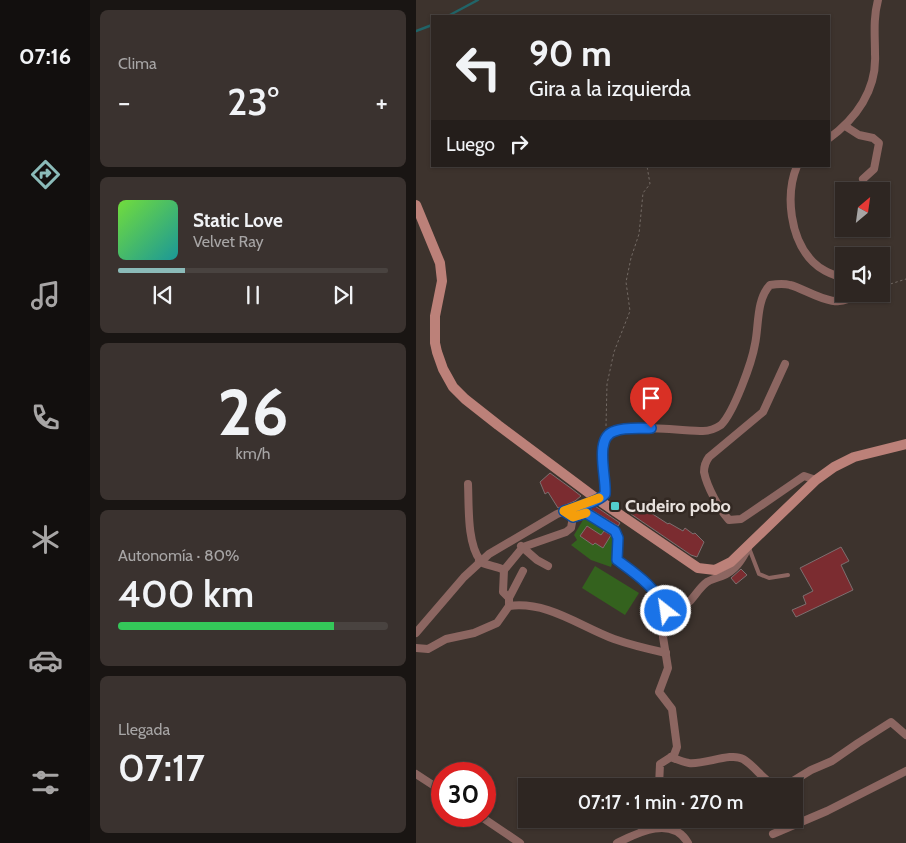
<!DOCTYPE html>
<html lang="es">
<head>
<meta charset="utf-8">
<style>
	:root { --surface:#2e2622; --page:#3a322f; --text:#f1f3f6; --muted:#a7a5a5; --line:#494340; --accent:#8bbbb9 }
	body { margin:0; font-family:Cabin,sans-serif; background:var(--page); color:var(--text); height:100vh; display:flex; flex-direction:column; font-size:19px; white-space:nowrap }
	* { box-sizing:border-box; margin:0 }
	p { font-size:16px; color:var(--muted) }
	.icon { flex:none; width:28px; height:28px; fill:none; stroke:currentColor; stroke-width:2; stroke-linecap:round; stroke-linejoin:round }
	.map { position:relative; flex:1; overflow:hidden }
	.sheet { display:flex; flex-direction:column; gap:10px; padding:10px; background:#191513; width:326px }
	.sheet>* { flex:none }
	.top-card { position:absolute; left:15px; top:15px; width:399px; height:152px; border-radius:0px; box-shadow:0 1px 4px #0004,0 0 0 1px var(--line); background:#2e2622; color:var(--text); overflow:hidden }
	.needle { width:32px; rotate:29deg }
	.tools { position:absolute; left:419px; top:182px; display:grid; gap:10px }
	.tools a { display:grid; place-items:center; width:55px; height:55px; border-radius:0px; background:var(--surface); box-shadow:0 1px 4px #0004,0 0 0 1px var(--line); font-size:25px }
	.speed { position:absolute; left:15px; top:762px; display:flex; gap:10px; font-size:25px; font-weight:700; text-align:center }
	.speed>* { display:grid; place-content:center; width:65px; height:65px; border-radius:50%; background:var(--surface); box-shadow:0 1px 4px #0004,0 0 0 1px var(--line); line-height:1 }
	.speed .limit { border:8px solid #d22; background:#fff; color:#111 }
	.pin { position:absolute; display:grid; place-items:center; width:42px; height:42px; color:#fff; margin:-51px -21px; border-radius:50% 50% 50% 0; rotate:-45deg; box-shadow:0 0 5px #0007 }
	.pin .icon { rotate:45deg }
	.me { position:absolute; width:55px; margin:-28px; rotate:330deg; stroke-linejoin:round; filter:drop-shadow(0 0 4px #0008) }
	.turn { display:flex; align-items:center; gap:18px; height:105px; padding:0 15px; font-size:22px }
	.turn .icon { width:65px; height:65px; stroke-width:2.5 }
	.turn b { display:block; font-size:35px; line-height:42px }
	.then { display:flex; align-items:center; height:48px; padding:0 15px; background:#0003; gap:10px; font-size:19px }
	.big { font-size:38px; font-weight:600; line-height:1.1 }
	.sheet .widget { flex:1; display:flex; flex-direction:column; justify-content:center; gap:8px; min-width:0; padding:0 18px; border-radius:8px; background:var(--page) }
	.sheet .dial { align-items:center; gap:0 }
	.dial b { font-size:65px; line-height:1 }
	.song { display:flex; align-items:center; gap:15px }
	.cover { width:60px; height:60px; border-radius:8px; background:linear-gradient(135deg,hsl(100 70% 55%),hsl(180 70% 35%)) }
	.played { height:5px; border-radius:2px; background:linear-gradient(90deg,var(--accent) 25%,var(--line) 25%) }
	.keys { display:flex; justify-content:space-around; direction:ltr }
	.heat { display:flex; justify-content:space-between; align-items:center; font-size:28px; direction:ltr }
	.charge { height:8px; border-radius:4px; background:linear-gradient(90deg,#34c759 80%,var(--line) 0) }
	.trip { position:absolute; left:102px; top:778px; width:285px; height:50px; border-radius:0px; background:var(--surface); box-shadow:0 1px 4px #0004,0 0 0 1px var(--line); font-weight:600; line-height:50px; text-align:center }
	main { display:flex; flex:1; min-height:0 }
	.tabs { display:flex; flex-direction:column; width:90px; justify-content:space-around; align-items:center; background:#120f0e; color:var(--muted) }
	.tabs .icon { width:35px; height:35px }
	.tabs .current { color:var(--accent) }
	.tabs b { font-size:22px; color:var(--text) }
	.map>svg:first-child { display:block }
</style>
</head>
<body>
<main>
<nav class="tabs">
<b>07:16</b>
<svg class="icon current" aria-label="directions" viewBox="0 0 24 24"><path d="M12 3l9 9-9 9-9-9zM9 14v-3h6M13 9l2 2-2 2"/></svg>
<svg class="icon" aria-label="music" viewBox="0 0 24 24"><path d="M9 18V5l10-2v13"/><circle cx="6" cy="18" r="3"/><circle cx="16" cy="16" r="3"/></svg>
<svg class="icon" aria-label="phone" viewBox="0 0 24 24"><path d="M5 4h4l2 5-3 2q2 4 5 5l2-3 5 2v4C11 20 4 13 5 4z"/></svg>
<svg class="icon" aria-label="climate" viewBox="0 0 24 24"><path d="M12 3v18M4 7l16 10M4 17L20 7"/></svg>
<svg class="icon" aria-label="car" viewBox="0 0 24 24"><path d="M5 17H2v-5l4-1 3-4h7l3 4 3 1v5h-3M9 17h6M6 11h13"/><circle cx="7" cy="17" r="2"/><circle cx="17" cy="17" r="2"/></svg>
<svg class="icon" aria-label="filters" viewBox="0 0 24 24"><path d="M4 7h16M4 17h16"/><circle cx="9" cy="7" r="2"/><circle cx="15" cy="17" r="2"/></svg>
</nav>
<section class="sheet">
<div class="widget"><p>Clima</p>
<div class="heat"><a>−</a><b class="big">23°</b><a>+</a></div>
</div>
<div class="widget">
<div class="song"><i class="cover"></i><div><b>Static Love</b><p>Velvet Ray</p></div></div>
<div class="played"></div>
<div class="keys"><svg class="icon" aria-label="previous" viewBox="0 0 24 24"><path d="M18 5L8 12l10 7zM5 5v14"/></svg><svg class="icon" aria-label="pause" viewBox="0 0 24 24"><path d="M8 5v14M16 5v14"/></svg><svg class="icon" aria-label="next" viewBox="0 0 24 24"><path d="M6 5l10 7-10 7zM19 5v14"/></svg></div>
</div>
<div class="widget dial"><b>26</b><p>km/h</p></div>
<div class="widget"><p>Autonomía · 80%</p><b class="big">400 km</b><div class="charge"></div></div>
<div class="widget"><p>Llegada</p><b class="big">07:17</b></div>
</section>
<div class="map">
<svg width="490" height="843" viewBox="0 0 490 843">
	<rect width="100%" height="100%" fill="#3d332d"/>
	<!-- green -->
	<g fill="#34621e">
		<path d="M170,515C197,532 206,533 195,567L175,560L155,545L161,540L158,535Z"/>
		<polygon points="179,566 223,593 209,615 166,588"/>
	</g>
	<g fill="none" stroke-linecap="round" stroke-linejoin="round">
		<!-- stream -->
		<g stroke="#216468" stroke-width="2.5">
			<polyline points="32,16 62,0"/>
			<polyline points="0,31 16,25"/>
		</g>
	</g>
	<!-- building -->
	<g fill="#7b2c30" stroke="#7d6f6f">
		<polygon points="134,473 156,489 165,496 159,501 142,508 132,492 129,494 124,482"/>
		<polygon points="179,506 204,523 202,526 174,509"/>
		<polygon points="219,511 232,511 252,524 253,523 267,531 269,528 277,534 279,533 288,542 281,557 275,555 215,514"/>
		<polygon points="171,526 185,535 188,531 195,535 187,548 179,543 177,545 164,536"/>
		<polygon points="425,547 433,561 425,565 437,590 380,617 376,610 390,604 387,596 397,591 384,568"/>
		<polygon points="325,569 331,575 320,584 315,578"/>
	</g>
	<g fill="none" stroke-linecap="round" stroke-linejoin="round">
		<!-- path -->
		<g stroke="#736a64" stroke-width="1" stroke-dasharray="2.5 2.5" stroke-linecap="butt">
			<polyline points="465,287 490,279"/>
			<polyline points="190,426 191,384 198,352 214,311 210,282 215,258 223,234 227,193 234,184 231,166"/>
		</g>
		<!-- lane -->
		<polyline stroke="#8c6661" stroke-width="4" points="333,548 343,574 353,578 372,575"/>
		<!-- street -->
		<g stroke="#8c6661" stroke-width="8">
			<polyline points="429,126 443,135 457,138 463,143 458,169 447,179"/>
			<path d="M412,139C440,119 461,90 459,54C459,35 457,19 462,0"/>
			<path d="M381,166C369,195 374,239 397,262C406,271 416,274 428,279"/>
			<path d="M369,364L347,412L293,457C290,461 288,467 288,472C291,487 303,509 313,520L325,519L334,513L388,476L400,480"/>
			<path d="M52,484C53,506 51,543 64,560"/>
			<polyline points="148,511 157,517 170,513 199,531 202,538 201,559 234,585 246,600 250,611 247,637 252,668 243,692 256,709 261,747 258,755 244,764 243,786"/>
			<polyline points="105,546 121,560 132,566"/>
			<path d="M63,561C71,566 80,566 88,570"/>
			<polyline points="93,598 107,571"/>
			<path d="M244,598L248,597L273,602C279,596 284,587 291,582C296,579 301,578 306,576C319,571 326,560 332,548"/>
			<polyline points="93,606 93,598 87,592 88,570 107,547 150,532 155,528 157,517"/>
			<path d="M0,633L48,577L73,554L141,514L187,497C193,485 187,470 186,458C186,450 187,438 194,433C207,423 269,431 287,431C294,431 299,429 305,425C318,412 336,362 339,344C343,326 340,300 354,285C360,284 367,283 374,285C391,289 422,313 438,294"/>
			<path d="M0,648L12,649L30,639L58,633L81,623L93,606C132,601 163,626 198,639C215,645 232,649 250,653"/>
			<path d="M255,757C260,759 267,762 273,763C288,765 315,752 327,759C339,766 346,779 359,786"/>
			<polyline points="0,774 26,791"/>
			<polyline points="369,786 395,770 416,761 442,743 475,722 490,735"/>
			<polyline points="64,816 104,843"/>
			<polyline points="226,831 230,819"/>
			<polyline points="357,834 411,811 490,771"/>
			<path d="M201,843C221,833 256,815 272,843"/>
		</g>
		<!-- secondary -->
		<polyline stroke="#bc8179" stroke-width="10" points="0,205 24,263 26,281 19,316 19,343 21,352 27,369 37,387 49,399 82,425 181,499 282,568 299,570 315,562 400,480 418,467 438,457 490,444"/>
	</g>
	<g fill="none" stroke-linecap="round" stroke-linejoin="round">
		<!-- route casing -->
		<g stroke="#114b97" stroke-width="12">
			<path id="route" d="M235,428C223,429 210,427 199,431C177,437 191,478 189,494C181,503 160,507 148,511L157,517L170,513L199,531L202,538L201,560C220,574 241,588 250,611"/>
		</g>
		<!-- route -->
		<use href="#route" stroke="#1a73e8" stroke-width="9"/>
		<!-- slow -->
		<polyline stroke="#f59e0b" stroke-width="9" points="170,513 157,517 148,511 183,498"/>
	</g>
	<!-- markers -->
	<rect fill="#52cdcd" stroke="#332923" stroke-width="2" x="194" y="501" width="10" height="10" rx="2.5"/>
	<g text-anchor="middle" stroke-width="5" stroke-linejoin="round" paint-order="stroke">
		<!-- poi labels -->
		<g font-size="18" font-weight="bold" fill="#e8e1dd" stroke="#332923" text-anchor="start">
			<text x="209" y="512">Cudeiro pobo</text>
		</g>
	</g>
</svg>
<div class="tools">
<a><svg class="needle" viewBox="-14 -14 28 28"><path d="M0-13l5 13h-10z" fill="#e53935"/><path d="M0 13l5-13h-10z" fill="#a7a5a5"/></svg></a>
<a><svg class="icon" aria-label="sound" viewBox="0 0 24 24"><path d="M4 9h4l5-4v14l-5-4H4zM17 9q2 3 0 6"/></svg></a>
</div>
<div class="speed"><div class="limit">30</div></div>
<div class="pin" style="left:235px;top:428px;background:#d93025"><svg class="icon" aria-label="arrive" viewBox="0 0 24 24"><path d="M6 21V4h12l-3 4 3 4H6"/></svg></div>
<svg class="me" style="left:250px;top:611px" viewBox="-20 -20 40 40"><circle r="17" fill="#1a73e8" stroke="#fff" stroke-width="3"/><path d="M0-11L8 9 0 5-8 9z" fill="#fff"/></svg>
<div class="trip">07:17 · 1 min · 270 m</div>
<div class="top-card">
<div class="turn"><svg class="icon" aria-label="left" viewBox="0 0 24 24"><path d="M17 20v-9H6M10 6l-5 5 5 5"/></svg><div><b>90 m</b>Gira a la izquierda</div></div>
<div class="then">Luego<svg class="icon" aria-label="right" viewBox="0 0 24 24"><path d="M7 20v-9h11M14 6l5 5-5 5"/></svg></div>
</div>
</div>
</main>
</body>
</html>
